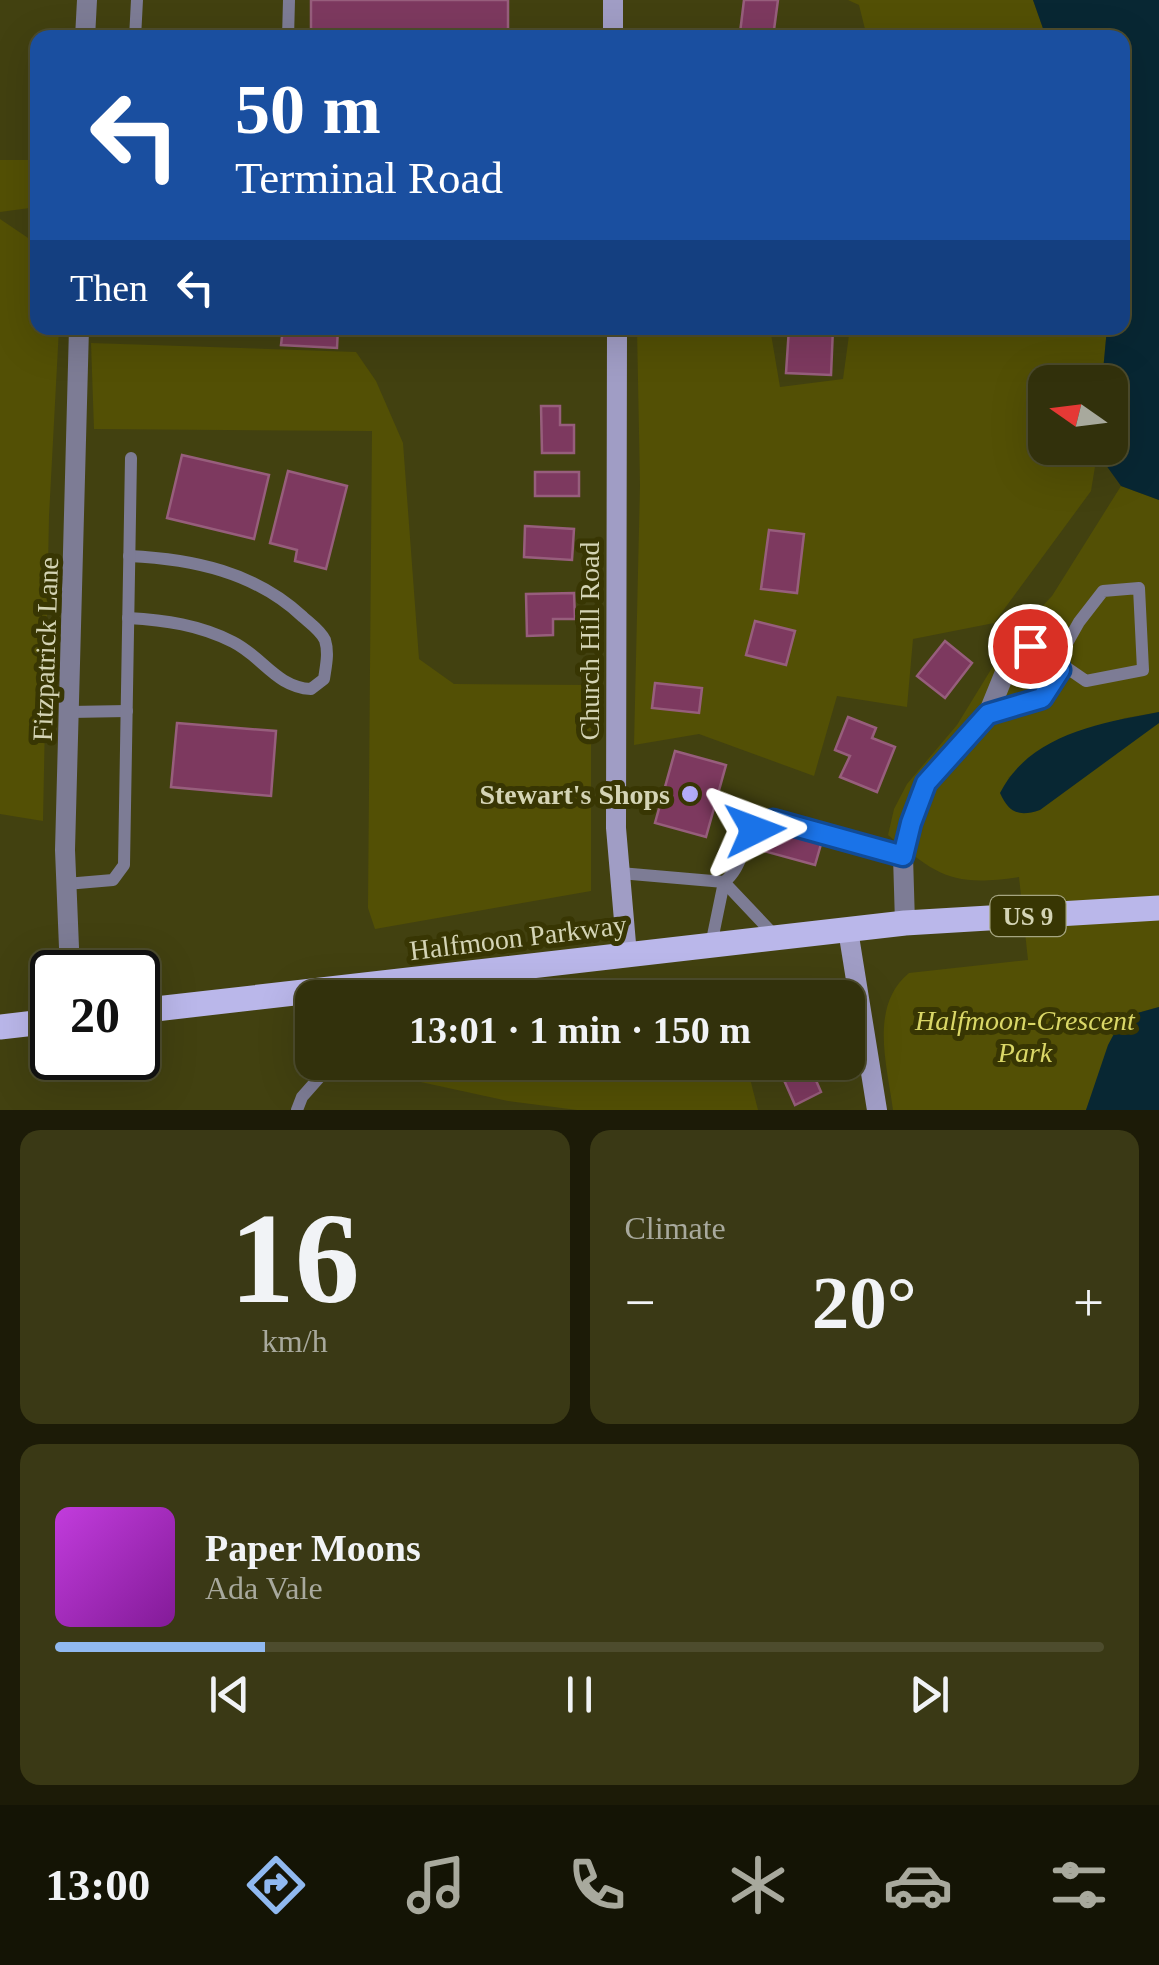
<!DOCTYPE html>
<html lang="en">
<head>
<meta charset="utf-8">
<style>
	:root { --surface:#32310c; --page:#3a3915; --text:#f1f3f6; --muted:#a8a99d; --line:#4d4c2d; --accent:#90b9f0 }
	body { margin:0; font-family:"Times New Roman",serif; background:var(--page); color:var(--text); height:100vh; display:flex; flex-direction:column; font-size:38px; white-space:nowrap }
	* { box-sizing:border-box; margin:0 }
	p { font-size:32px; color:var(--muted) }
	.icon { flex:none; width:55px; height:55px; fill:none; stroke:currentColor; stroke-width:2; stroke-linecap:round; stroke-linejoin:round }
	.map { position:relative; height:1110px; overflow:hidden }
	.panel { display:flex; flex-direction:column; gap:20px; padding:20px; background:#1c1b07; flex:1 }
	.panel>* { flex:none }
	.hud { position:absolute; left:30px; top:30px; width:1100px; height:305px; border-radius:20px; box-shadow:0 10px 40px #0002,0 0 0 2px var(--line); background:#1a4fa0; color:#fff; overflow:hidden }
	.needle { width:65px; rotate:284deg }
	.tools { position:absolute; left:1028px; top:365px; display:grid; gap:20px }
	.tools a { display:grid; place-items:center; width:100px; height:100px; border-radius:20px; background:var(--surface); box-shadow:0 10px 40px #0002,0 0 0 2px var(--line); font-size:50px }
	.speed { position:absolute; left:30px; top:950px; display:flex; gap:20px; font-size:50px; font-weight:700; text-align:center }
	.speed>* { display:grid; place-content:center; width:130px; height:130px; border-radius:50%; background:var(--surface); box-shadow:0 10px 40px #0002,0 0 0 2px var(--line); line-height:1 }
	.speed .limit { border:5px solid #111; border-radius:15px; background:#fff; color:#111 }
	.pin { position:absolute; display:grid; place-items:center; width:85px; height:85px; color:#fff; margin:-42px; border:5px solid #fff; border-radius:50%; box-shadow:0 2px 10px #0007 }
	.me { position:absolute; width:110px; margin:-55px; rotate:87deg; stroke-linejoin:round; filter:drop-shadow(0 0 8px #0008) }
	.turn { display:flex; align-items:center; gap:35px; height:210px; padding:0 40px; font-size:45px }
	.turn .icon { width:130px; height:130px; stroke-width:2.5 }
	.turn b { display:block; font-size:70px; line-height:85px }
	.then { display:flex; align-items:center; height:95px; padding:0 40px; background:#0003; gap:20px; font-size:38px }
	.big { font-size:75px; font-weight:700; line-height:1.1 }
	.panel .card { flex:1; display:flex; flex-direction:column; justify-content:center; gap:15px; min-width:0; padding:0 35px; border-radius:20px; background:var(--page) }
	.panel .dial { align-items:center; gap:0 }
	.dial b { font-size:130px; line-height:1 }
	.song { display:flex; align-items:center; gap:30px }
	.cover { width:120px; height:120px; border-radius:15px; background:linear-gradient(135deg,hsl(290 70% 55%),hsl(290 70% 35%)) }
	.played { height:10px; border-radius:5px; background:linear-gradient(90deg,var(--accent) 20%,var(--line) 20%) }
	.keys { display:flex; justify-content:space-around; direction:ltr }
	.heat { display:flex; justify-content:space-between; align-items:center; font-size:55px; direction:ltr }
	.panel .tiles { flex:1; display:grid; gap:20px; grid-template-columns:1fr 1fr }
	.card:last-child { grid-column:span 2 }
	.trip { position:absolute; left:295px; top:980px; width:570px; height:100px; border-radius:20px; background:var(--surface); box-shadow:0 10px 40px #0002,0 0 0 2px var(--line); font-weight:700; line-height:100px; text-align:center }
	.menu { display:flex; height:160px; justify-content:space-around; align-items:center; background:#141405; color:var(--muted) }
	.menu .icon { width:70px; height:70px }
	.menu .on { color:var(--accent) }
	.menu b { font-size:45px; color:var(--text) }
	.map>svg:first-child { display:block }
</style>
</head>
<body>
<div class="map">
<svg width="1159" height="1110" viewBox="0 0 1159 1110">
	<rect width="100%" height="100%" fill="#424110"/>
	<!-- green -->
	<g fill="#535005">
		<polygon points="848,0 1033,0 1046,37 867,37 859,5"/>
		<polygon points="0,160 37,160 37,207 0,212"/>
		<polygon points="0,219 37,244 38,328 59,328 49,516 43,821 0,814"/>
		<polygon points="637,328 770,328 780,387 843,379 850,328 1107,328 1102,382 1045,382 1045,448 1098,448 1091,491 994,623 913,639 907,707 837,696 814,776 699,734 634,745 640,485"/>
		<polygon points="91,343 356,352 376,381 403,443 419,659 454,684 591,685 591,891 375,929 368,908 372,431 94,429"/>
		<path d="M1121,486L1159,500V712L1125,718L1051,743L1008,778L1133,739L1159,723V1007L1123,1017L1086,1110H893C887,1064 869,1006 909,973L1028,960L1019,877C952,887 938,876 888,835L894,809L907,784L957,725L1006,645L1052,596Z"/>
		<polygon points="417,1063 746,1063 758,1110 577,1110 508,1101 416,1081"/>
	</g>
	<!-- water -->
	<g fill="#082733">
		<polygon points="1033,0 1159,0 1159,500 1121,486 1098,454 1098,448 1110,448 1110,382 1102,382 1107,328 1122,328 1122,38 1046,37"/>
		<path d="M1159,712V723L1040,810C1019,817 1009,813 1000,793C1030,734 1101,723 1159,712Z"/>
		<polygon points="1159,1007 1159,1110 1086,1110 1108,1045 1123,1017"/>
	</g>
	<!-- building -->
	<g fill="#7d395f" stroke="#975e7c" stroke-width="2.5">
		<rect x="311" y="0" width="197" height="38"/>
		<polygon points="744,0 778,0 773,37 740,33"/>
		<polygon points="283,328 338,328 337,348 281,345"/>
		<polygon points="789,328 833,328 831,375 786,373"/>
		<polygon points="541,406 560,406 560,425 574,425 574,453 542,453"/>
		<polygon points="182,455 269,475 254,539 167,518"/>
		<polygon points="288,471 347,486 326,569 295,561 297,550 270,543"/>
		<rect x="535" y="472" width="44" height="24"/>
		<polygon points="525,526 574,529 572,560 524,557"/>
		<polygon points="769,530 804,534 797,593 761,589"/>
		<polygon points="574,593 575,619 553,619 553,635 527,636 526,594"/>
		<polygon points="755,621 795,631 786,665 746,655"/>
		<polygon points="945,641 972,663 945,698 917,676"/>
		<polygon points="655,683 702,688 699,713 652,708"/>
		<polygon points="848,717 876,728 872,738 895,747 877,792 840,777 850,756 835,750"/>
		<polygon points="177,723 276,731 271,796 171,787"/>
		<polygon points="675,751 726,765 706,837 655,823"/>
		<polygon points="766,828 821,844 815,865 760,850"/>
		<polygon points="776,1062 808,1062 821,1092 795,1105"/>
	</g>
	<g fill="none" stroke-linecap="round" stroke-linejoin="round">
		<!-- lane -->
		<g stroke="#7d7c95" stroke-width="12">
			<polyline points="135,38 137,0"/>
			<polyline points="288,38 289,0"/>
			<polygon points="1139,588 1143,670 1086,681 1057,661 1079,622 1103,591"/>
			<path d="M128,618C165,620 200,625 233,642C263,657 276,687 311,689L324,679C326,665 329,653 325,640C321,631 311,624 303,617C255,572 193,559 129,556"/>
			<polyline points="70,712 127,711"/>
			<path d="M620,873L724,882C747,865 741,828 773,820L903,856"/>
			<polyline points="724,882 777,938"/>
			<polyline points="66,884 113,880 124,865 131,458"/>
			<polyline points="711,945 724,882"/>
			<polyline points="297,1110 302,1097 333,1062"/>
		</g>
		<!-- street -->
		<g stroke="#7d7c95" stroke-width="20">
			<polyline points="85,38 87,0"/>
			<polyline points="905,923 903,856 911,823 926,783 988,714 1012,655 1049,637 1060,670 1042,699 988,714"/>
			<polyline points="70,972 65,850 79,328"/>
		</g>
		<!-- secondary -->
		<g stroke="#a09dc5" stroke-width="20">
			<polyline points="613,0 613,38"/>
			<polyline points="617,328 616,828 627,955"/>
			<polyline points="848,930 877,1110"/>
		</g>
		<!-- primary -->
		<g stroke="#bab7ea" stroke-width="25">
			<polyline points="138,1011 905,923 1159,908"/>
			<polyline points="0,1027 52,1021"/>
		</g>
	</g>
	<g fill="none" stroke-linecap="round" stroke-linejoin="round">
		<!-- route casing -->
		<g stroke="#114b97" stroke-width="25">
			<polyline id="route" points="755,830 773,820 903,856 911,823 926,783 988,714 1042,698 1060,670 1049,637 1030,646"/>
		</g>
		<!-- route -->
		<use href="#route" stroke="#1a73e8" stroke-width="18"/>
	</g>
	<!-- markers -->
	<circle fill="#b3acf9" stroke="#383603" stroke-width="4" cx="690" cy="794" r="10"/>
	<g text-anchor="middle" stroke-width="10" stroke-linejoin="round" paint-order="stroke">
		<!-- shield labels -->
		<rect fill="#383603" stroke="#a5a580" stroke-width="2.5" x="990.5" y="896" width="75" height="40" rx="8"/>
		<g font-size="25" font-weight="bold" fill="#d4d4b5">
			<text x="1028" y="925">US 9</text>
		</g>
		<!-- street labels -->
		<g font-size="28" fill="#d4d4b5" stroke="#383603">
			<text transform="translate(589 641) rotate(-90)" y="10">Church Hill Road</text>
			<text transform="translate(45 649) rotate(-88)" y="10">Fitzpatrick Lane</text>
			<text transform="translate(518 937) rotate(-7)" y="10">Halfmoon Parkway</text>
		</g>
		<!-- poi labels -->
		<g font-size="28" font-weight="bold" fill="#d4d4b5" stroke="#383603" text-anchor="end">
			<text x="670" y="804">Stewart's Shops</text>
		</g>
		<!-- park labels -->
		<g font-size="28" font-style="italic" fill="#dad767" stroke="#383603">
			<text x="1025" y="1030">Halfmoon-Crescent<tspan x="1025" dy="32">Park</tspan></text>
		</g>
	</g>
</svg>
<div class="tools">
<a><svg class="needle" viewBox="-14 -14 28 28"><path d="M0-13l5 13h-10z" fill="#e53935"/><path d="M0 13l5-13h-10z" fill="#a8a99d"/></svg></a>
</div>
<div class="speed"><div class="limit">20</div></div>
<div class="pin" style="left:1030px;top:646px;background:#d93025"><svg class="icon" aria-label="arrive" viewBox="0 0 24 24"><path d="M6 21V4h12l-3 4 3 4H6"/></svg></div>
<svg class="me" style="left:755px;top:830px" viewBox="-20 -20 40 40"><path d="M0-17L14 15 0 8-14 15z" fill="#1a73e8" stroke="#fff" stroke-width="4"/></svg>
<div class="trip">13:01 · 1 min · 150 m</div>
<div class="hud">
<div class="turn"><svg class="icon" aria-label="left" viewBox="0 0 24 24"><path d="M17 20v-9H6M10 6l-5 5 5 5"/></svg><div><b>50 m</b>Terminal Road</div></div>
<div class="then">Then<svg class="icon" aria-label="left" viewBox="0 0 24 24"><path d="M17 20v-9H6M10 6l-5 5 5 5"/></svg></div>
</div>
</div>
<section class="panel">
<div class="tiles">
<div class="card dial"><b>16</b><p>km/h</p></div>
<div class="card"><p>Climate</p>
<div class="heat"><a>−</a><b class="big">20°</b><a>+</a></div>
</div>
<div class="card">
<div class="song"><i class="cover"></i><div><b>Paper Moons</b><p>Ada Vale</p></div></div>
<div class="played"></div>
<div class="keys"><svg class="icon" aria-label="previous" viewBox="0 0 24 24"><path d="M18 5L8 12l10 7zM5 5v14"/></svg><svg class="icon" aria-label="pause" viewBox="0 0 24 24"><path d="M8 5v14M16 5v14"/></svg><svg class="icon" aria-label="next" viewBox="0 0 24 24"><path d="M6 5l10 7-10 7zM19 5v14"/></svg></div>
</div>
</div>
</section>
<nav class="menu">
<b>13:00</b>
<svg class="icon on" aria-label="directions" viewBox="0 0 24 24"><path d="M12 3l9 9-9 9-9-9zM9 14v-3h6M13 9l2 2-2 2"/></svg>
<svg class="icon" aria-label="music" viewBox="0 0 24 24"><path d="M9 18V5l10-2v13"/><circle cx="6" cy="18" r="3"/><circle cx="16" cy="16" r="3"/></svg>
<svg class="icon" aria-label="phone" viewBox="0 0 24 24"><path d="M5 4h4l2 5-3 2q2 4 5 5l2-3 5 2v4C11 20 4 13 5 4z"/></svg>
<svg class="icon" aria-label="climate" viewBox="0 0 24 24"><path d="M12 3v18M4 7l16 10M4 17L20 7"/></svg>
<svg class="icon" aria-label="car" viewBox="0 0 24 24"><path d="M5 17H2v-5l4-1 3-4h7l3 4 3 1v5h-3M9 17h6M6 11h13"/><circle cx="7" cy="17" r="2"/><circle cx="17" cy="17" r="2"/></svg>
<svg class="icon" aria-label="filters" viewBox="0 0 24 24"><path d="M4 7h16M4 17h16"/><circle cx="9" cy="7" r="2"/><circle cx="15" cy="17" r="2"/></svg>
</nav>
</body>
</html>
